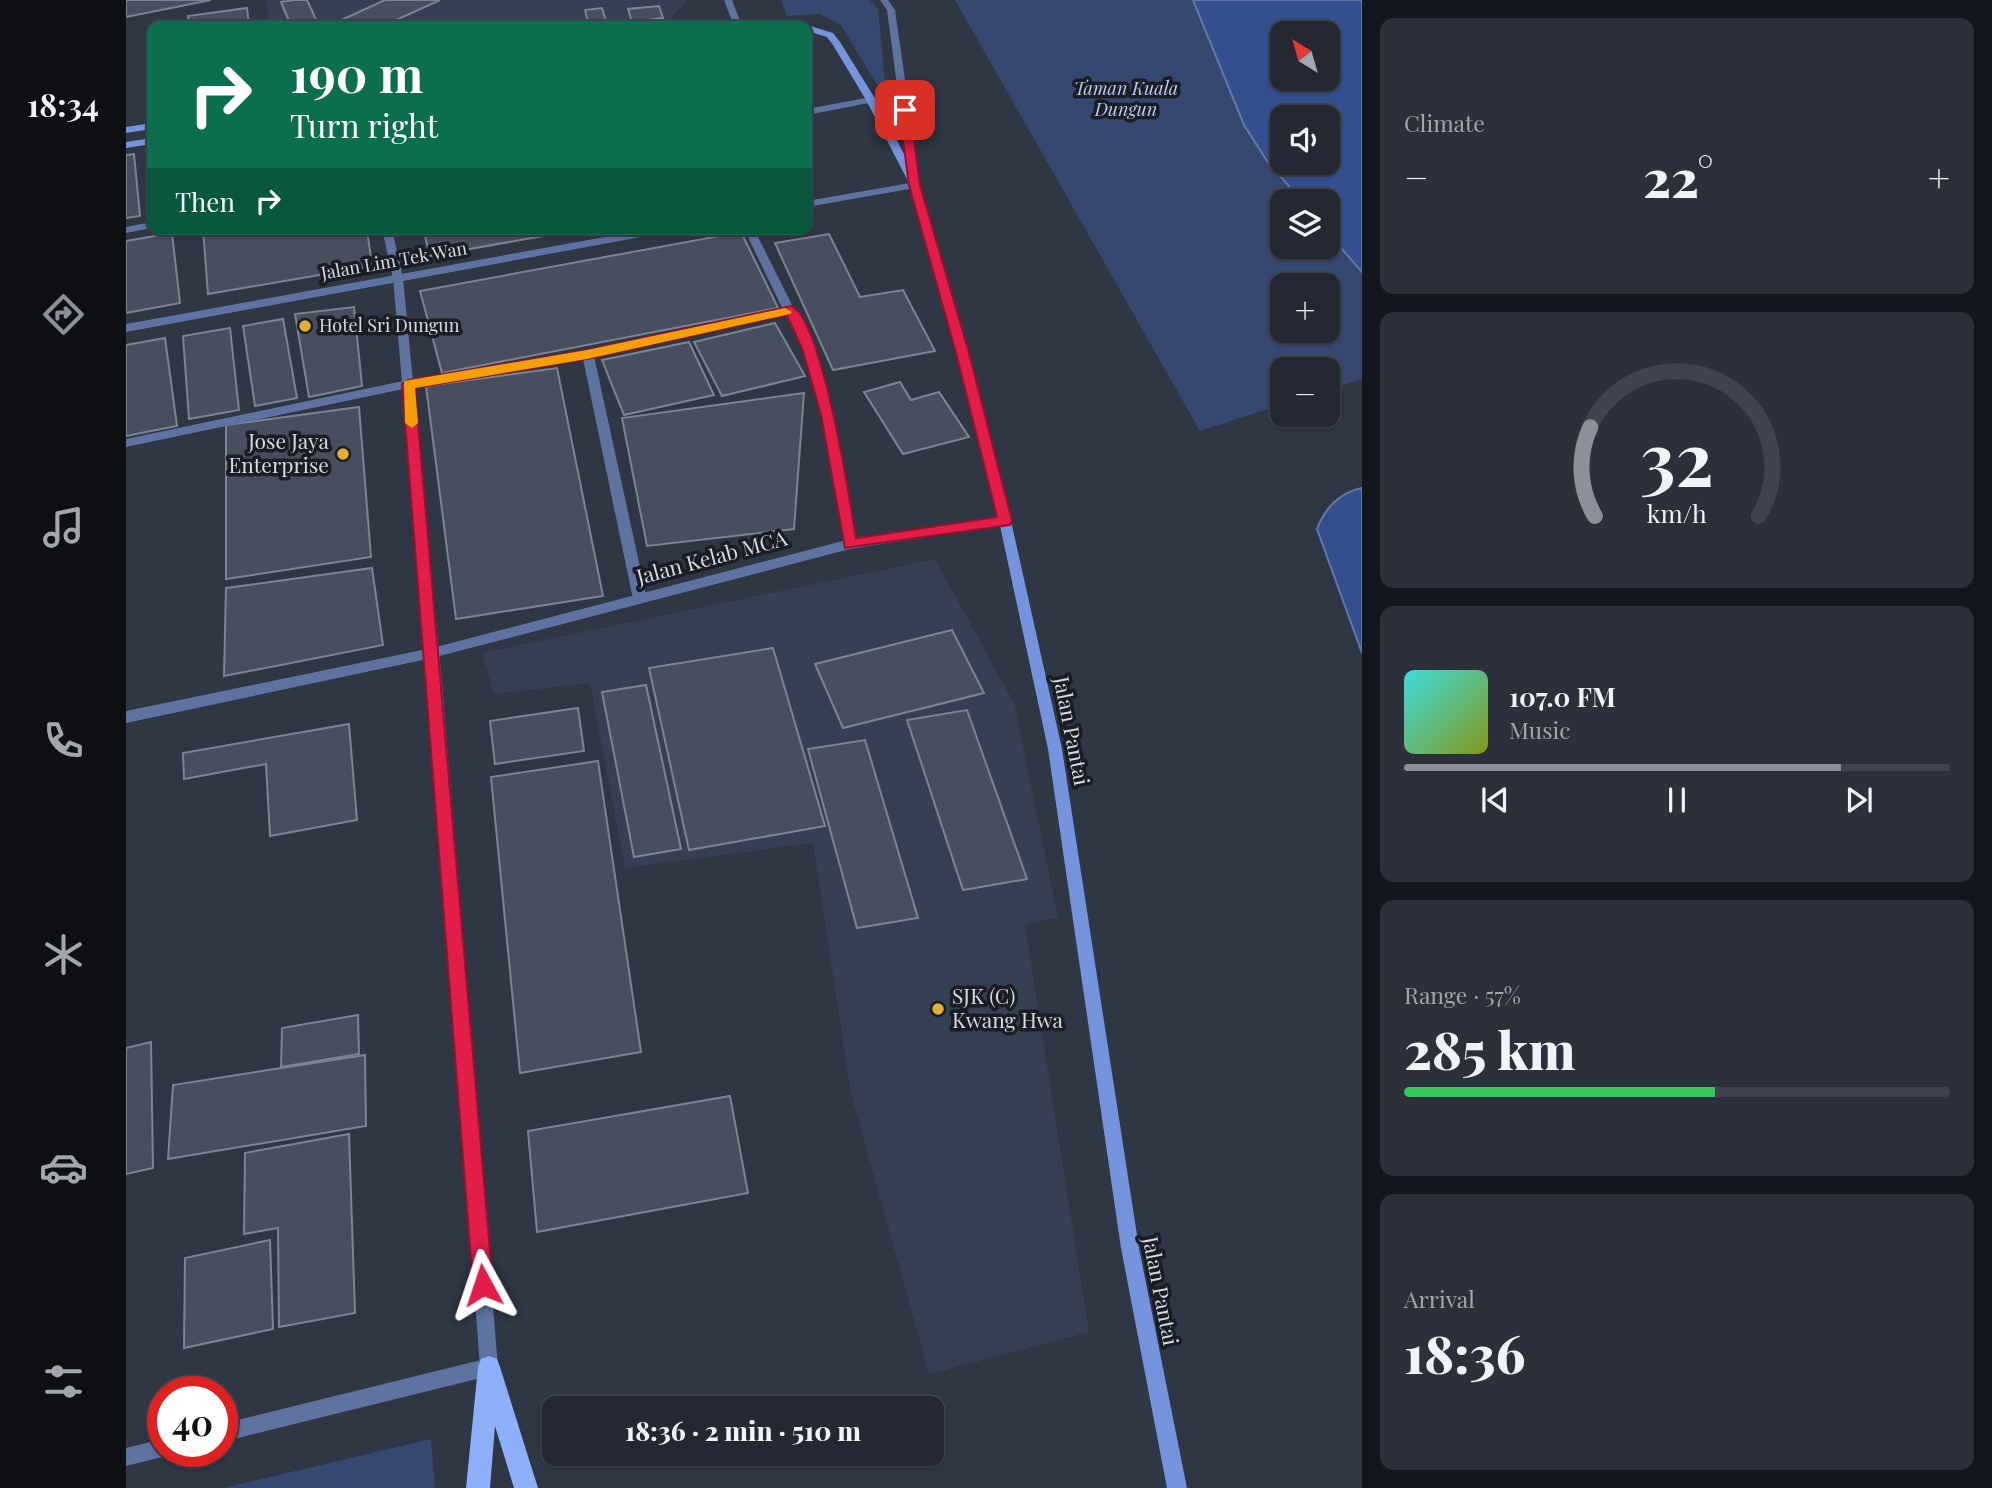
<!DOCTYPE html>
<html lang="en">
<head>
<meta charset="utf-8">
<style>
	:root { --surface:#232833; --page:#2b303b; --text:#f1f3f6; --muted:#a3a6ac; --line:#40444e; --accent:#8c9099 }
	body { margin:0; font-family:"Playfair Display",serif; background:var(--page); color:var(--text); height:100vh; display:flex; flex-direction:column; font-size:26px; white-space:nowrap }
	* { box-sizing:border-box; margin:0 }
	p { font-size:23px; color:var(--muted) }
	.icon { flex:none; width:38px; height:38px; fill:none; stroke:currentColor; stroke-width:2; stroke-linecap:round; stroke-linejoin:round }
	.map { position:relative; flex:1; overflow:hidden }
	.panel { display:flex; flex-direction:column; gap:18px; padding:18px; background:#13161c; width:630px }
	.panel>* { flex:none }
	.top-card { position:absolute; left:21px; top:21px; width:665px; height:214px; border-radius:14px; box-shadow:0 2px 5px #0004,0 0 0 2px var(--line); background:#0b6e4f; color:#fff; overflow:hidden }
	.needle { width:46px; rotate:323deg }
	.tools { position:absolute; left:1144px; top:21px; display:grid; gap:14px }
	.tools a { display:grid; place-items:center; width:70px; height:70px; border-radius:14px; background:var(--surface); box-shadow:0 2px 5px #0004,0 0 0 2px var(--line); font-size:35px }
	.speed { position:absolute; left:21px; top:1376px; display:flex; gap:14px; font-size:35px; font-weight:700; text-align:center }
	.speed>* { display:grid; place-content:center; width:91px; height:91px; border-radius:50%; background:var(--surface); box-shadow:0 2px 5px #0004,0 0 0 2px var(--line); line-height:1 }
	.speed .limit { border:10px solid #d22; background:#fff; color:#111 }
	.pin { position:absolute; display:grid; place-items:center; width:60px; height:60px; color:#fff; margin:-30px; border-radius:14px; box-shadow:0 4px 10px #0006 }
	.me { position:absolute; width:77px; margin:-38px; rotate:355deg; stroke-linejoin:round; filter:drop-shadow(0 0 5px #0008) }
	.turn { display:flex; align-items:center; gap:24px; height:147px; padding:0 28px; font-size:32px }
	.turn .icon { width:91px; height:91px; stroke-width:2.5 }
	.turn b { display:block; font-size:49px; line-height:60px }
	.then { display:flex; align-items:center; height:66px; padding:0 28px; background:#0003; gap:14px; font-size:26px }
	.big { font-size:52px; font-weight:800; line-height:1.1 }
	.panel .card { flex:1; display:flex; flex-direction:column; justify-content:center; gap:10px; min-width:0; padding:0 24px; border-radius:14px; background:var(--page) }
	.panel .dial { align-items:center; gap:0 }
	.dial svg { height:182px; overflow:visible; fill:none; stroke:var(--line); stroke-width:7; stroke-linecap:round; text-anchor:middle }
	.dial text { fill:var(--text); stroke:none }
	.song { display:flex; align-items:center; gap:21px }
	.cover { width:84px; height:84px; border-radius:10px; background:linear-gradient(135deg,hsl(180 70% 55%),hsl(70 70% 35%)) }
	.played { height:7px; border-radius:4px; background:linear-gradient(90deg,var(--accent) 80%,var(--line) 80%) }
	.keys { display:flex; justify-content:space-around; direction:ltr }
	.heat { display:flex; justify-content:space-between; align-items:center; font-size:38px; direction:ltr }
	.charge { height:10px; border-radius:5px; background:linear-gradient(90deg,#34c759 57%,var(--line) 0) }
	.trip { position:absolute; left:416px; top:1396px; width:402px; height:70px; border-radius:14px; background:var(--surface); box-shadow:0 2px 5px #0004,0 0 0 2px var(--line); font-weight:800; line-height:70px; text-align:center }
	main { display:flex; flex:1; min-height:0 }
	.dock { display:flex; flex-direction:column; width:126px; justify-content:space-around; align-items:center; background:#0e1014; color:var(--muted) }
	.dock .icon { width:49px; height:49px }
	.dock .active { color:var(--accent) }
	.dock b { font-size:32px; color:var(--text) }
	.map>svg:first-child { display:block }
</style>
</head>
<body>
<main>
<nav class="dock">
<b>18:34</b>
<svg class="icon active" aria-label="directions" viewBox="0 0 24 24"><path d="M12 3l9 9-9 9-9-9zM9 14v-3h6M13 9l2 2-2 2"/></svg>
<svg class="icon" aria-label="music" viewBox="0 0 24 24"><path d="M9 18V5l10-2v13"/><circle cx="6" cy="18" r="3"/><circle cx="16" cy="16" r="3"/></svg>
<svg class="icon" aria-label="phone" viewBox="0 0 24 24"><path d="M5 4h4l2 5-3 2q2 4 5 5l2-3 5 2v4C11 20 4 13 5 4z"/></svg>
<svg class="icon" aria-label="climate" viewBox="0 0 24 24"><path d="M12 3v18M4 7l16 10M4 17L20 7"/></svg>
<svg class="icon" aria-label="car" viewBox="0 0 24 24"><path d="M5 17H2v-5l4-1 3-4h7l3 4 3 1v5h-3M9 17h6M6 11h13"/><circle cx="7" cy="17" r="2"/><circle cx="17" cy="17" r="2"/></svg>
<svg class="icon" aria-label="filters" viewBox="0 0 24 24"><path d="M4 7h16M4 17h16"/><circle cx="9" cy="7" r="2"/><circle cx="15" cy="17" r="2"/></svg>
</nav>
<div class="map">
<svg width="1236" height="1488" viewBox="0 0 1236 1488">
	<rect width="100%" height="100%" fill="#2f3644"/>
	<!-- built -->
	<g fill="#373f53">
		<polygon points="139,0 560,0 561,1 538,26 145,26"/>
		<polygon points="809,559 888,703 932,917 899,925 963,1332 803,1374 725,1094 687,843 499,868 464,683 368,694 356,653"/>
	</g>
	<!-- green -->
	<g fill="#364770" fill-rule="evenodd">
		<polygon points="655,0 744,0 752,9 761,102 715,25 694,14 661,16"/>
		<path d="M829,0H1067L1118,125L1141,161L1176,201H1157V247H1202V233L1236,272V379L1202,390V369H1157V404L1074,431ZM1157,285H1202V331H1157Z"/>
		<polygon points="305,1439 309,1488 97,1488"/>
	</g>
	<!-- water -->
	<g fill="#354e8d" stroke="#6578a7" stroke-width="2" fill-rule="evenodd">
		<path d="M1067,0H1236V272L1202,233V201H1176L1141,161L1118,125ZM1157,33H1202V79H1157ZM1157,117H1202V163H1157Z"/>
		<path d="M1236,488V653L1191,529C1199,508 1213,493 1236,488Z"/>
	</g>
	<!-- building -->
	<g fill="#484e5d" stroke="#7c8494" stroke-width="2">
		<polygon points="0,0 85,0 0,17"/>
		<polygon points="167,0 181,0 193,26 165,26 155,2"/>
		<polygon points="259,0 314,0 257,26 222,26 213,21"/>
		<polygon points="533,6 537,18 506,22 502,9"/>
		<polygon points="121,8 123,26 63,26 62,16"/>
		<polygon points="476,8 481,24 463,26 459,10"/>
		<polygon points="8,154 14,216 0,218 0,155"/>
		<polygon points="77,229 241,229 246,266 82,294"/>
		<polygon points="297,229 457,229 304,256"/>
		<polygon points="615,232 652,308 316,373 294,291"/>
		<polygon points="46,233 54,303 0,313 0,241"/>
		<polygon points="703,234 734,297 777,290 809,351 707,370 649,243"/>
		<polygon points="228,307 236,386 183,397 169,314"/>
		<polygon points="157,319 171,398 129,406 117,326"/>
		<polygon points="649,323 679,376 596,396 568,342"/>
		<polygon points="104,328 113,410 63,419 57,336"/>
		<polygon points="39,338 51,426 0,436 0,345"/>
		<polygon points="563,342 588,395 498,415 476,360"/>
		<polygon points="431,368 477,596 330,619 300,386"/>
		<polygon points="774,382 785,400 813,392 843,437 777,454 738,392"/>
		<polygon points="678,393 668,529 521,546 496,418"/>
		<polygon points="233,407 245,557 100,579 100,425"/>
		<polygon points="246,568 257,645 98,676 100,588"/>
		<polygon points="826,630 858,693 717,728 689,664"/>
		<polygon points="647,648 699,826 563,850 523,668"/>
		<polygon points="520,685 555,849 508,857 476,692"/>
		<polygon points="452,708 458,751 369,764 364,721"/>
		<polygon points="841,710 901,879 837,890 781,720"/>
		<polygon points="223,724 231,820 144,836 140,764 58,779 57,753"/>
		<polygon points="739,740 792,918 731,928 682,749"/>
		<polygon points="472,761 515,1052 394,1073 365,777"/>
		<polygon points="232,1015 233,1054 155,1067 156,1028"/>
		<polygon points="25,1042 27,1168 0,1174 0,1048"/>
		<polygon points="239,1055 240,1126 42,1159 47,1085"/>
		<polygon points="604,1096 622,1193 411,1232 402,1131"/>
		<polygon points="223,1134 229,1313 153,1327 152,1228 118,1234 119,1153"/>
		<polygon points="144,1240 147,1329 58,1348 59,1258"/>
	</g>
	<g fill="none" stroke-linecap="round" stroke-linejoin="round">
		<!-- service -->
		<g fill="#5f73a1" fill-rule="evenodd">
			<polygon points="598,0 606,0 616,26 608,26"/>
			<polygon points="745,97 748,98 748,102 681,115 681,109"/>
			<polygon points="26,222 26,228 0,233 0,227"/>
			<polygon points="665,306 671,310 669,312 468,356 521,599 514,604 507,599 457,359 282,388 0,447 0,439 282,380 462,350"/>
			<polygon points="306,648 313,653 306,658 0,723 0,711"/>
		</g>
		<!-- minor -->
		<g fill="#5f73a1" fill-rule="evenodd">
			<polygon points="754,0 762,0 769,10 794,185 789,188 681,207 681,201 784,183 761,10"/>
			<polygon points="523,229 547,229 542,232 0,332 0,324"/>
			<polygon points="618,229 628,229 689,351 708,415 729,539 879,517 885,521 883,524 724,549 306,658 301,657 299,653 306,648 717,541 696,415 677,351"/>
			<polygon points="363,1358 369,1361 372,1367 369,1373 363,1376 96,1442 96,1424"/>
			<polygon points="37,1439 37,1451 45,1451 44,1455 0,1466 0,1448"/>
		</g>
		<!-- tertiary -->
		<polygon fill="#5f73a1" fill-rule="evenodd" points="256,229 266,229 277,278 316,683 372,1367 369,1373 363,1376 357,1373 354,1367 302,683 267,278"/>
		<!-- secondary -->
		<g fill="#7594dd" fill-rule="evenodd">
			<polygon points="681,25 707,33 714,42 750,100 794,185 842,353 885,521 936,749 1013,1248 1061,1488 1041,1488 995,1248 922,749 873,521 830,353 784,185 740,100 707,45 701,37 681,31 681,26 678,26"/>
			<polygon points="26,123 26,129 0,133 0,127"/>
			<polygon points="26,138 26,144 0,148 0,142"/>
		</g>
		<!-- primary -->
		<polygon fill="#8eaffa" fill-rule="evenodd" points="363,1356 371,1359 374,1367 412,1488 388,1488 369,1426 364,1488 340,1488 352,1367 355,1359"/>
	</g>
	<!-- route -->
	<path fill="#e11d48" stroke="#92132f" stroke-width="2" d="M779,106L784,110L794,185L843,353L886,521L884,525L719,548L695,415L677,351L661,315L461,359L289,388L367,1285L364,1292L357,1295L350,1292L347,1285L276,384L282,380L461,350L665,306C696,318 724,501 730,538L871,517L830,353L783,185L773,110Z"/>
	<!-- slow -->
	<polygon fill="#f59e0b" points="659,308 666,312 664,314 461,359 289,388 292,423 286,428 279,423 278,381 461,350"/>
	<!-- markers -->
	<g fill="#e1af34" stroke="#1a1d24" stroke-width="2.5">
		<circle cx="179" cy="326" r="7"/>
		<circle cx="217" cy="454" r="7"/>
		<circle cx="812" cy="1009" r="7"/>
	</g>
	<g text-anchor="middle" stroke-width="7" stroke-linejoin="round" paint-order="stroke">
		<!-- far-park labels -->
		<g font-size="18" font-style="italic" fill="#bacbf0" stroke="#1a1d24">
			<text x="1000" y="95">Taman Kuala<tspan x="1000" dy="21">Dungun</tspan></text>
		</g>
		<!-- far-street labels -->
		<g font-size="18" fill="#d6dbe3" stroke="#1a1d24">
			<text transform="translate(268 261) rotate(-10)" y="6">Jalan Lim Tek Wan</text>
		</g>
		<!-- far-poi labels -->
		<g font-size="18" fill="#d6dbe3" stroke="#1a1d24" text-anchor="start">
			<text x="193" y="332">Hotel Sri Dungun</text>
		</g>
		<!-- poi labels -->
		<g font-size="21" fill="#d6dbe3" stroke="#1a1d24" text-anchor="end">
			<text x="203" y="449">Jose Jaya<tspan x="203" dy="24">Enterprise</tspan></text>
			<text x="826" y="1004" text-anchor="start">SJK (C)<tspan x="826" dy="24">Kwang Hwa</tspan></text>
		</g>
		<!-- street labels -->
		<g font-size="21" fill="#d6dbe3" stroke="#1a1d24">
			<text transform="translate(586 558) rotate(-15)" y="7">Jalan Kelab MCA</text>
			<text transform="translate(945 731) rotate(79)" y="7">Jalan Pantai</text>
			<text transform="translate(1034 1291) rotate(79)" y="7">Jalan Pantai</text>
		</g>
	</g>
</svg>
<div class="tools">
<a><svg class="needle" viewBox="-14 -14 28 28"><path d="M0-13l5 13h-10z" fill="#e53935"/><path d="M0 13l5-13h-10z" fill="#a3a6ac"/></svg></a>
<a><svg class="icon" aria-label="sound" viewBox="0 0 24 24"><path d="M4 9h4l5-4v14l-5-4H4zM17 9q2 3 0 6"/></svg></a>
<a><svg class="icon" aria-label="layers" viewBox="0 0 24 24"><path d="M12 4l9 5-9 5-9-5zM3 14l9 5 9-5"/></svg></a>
<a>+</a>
<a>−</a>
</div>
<div class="speed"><div class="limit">40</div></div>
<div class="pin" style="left:779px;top:110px;background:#d93025"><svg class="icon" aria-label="arrive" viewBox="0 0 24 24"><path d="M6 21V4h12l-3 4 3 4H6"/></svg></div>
<svg class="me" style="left:357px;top:1285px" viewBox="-20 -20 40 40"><path d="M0-17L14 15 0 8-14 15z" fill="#e11d48" stroke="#fff" stroke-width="4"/></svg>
<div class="trip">18:36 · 2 min · 510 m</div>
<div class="top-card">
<div class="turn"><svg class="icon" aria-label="right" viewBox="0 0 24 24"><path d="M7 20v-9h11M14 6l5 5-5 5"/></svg><div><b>190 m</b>Turn right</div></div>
<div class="then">Then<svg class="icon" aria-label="right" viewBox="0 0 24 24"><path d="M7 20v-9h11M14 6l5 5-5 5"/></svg></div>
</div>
</div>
<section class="panel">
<div class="card"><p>Climate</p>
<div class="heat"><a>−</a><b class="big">22°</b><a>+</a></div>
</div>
<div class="card dial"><svg viewBox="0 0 100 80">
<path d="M14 69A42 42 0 1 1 86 69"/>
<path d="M14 69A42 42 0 0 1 12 30" stroke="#8c9099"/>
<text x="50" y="56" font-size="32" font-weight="700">32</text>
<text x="50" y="72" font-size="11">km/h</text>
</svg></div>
<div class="card">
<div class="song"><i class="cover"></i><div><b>107.0 FM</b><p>Music</p></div></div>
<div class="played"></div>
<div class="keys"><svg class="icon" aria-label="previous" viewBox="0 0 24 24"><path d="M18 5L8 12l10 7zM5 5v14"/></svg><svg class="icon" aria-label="pause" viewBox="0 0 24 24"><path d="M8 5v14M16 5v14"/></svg><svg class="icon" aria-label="next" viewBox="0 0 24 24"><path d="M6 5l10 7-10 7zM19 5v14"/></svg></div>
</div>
<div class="card"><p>Range · 57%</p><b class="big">285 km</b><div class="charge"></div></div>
<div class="card"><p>Arrival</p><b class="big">18:36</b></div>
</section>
</main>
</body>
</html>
